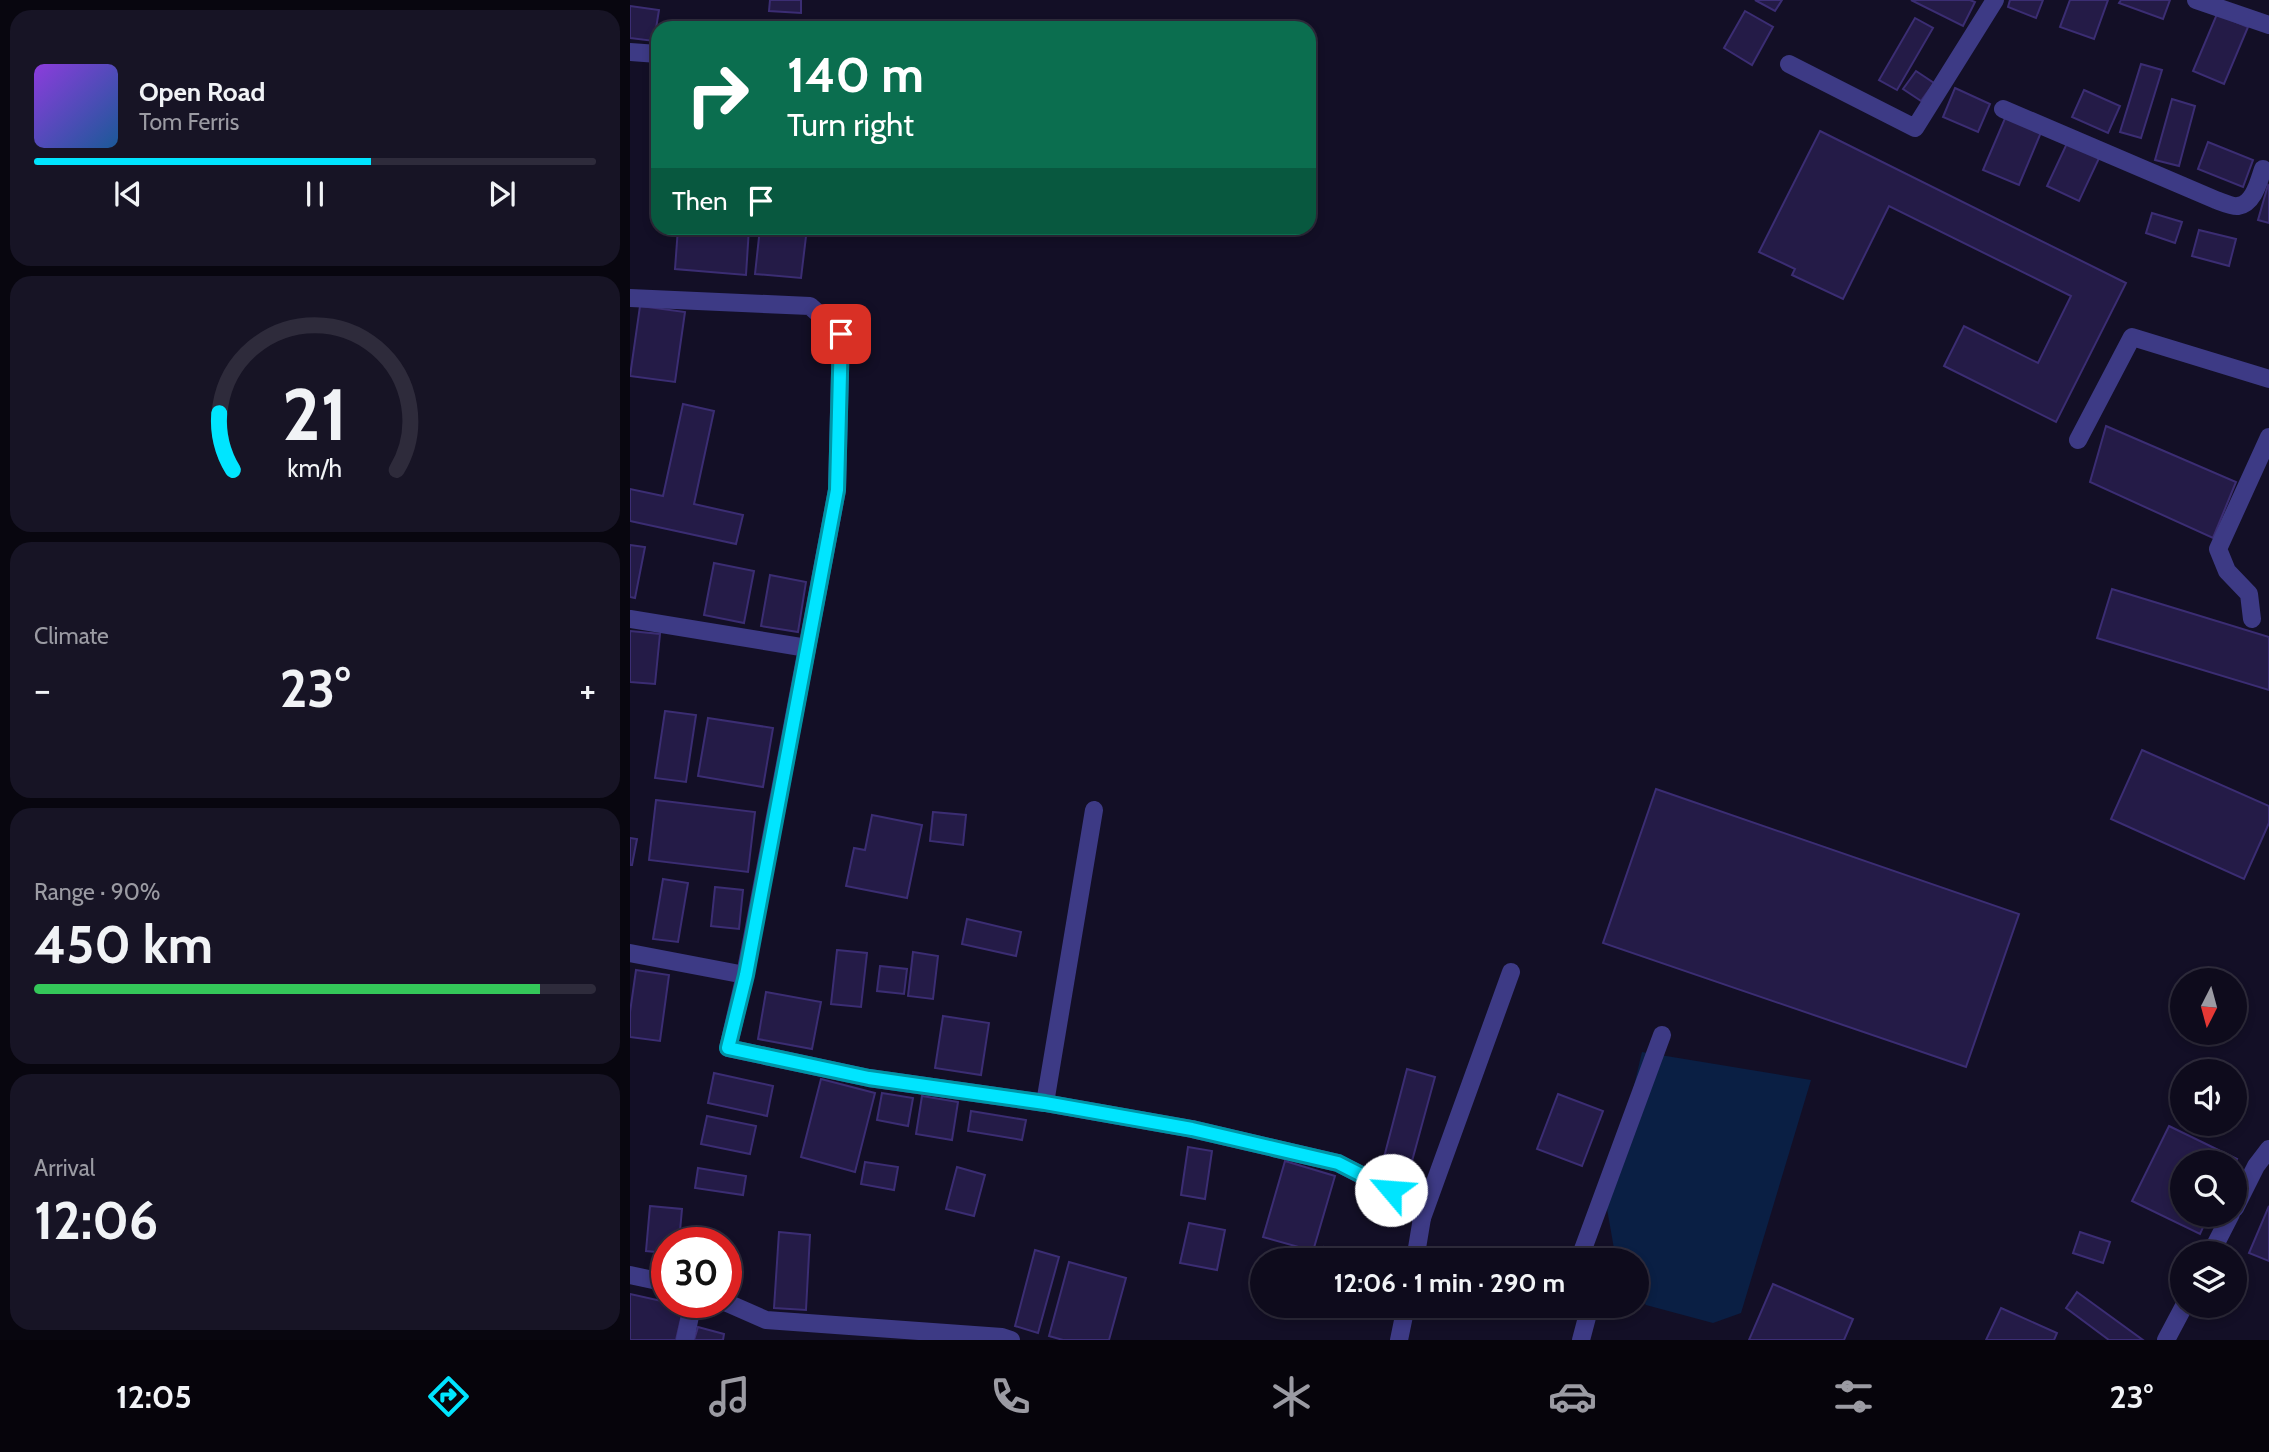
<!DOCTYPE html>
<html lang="en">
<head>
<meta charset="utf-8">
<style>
	:root { --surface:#0e0b1c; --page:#171425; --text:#f1f3f6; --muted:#9b9ba3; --line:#2e2b3b; --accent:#00e5ff }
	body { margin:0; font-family:Cabin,sans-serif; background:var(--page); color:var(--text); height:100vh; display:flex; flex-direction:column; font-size:26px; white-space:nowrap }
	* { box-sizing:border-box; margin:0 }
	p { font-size:23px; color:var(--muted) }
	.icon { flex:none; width:38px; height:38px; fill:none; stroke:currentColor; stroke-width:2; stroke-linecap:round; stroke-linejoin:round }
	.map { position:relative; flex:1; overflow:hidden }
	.side { display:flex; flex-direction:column; gap:10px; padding:10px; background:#08060f; width:630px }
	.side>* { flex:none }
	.hud { position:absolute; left:21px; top:21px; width:665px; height:214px; border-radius:21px; box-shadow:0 4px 10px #0003,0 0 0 2px var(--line); background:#0b6e4f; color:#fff; overflow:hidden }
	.needle { width:46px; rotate:186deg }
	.tools { position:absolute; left:1540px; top:968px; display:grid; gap:14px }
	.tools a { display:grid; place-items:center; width:77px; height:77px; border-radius:50%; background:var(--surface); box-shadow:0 4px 10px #0003,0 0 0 2px var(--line); font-size:35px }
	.speed { position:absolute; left:21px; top:1227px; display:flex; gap:14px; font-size:35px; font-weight:700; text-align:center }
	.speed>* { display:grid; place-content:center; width:91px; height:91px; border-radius:50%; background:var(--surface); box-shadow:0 4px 10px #0003,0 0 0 2px var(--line); line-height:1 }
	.speed .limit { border:10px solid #d22; background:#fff; color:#111 }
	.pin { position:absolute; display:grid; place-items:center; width:60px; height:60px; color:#fff; margin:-30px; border-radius:14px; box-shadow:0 4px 10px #0006 }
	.me { position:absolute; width:77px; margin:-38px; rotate:297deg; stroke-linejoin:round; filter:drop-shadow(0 0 5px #0008) }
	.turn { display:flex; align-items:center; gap:24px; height:147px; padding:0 21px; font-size:32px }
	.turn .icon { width:91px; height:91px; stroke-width:2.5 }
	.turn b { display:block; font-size:49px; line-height:60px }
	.then { display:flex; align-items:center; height:66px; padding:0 21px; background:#0003; gap:14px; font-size:26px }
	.big { font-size:52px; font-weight:800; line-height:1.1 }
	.side .card { flex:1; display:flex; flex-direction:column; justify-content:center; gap:10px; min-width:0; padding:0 24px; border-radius:21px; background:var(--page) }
	.side .dial { align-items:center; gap:0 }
	.dial svg { height:182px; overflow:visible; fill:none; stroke:var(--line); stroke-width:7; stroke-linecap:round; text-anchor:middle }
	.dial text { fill:var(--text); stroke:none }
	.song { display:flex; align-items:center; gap:21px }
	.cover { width:84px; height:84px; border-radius:10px; background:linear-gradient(135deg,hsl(270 70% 55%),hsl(210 70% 35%)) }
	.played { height:7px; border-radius:4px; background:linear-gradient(90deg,var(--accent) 60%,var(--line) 60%) }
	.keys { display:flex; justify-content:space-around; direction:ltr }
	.heat { display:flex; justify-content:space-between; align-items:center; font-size:38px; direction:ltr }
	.charge { height:10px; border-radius:5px; background:linear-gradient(90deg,#34c759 90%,var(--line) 0) }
	.trip { position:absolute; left:620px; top:1248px; width:399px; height:70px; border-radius:35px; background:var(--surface); box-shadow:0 4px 10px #0003,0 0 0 2px var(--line); font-weight:800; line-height:70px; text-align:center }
	.dock { display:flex; height:112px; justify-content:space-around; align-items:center; background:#06040b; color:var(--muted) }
	.dock .icon { width:49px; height:49px }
	.dock .active { color:var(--accent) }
	.dock b { font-size:32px; color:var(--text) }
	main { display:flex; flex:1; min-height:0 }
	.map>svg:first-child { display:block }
</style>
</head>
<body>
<main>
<section class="side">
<div class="card">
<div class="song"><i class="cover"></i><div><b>Open Road</b><p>Tom Ferris</p></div></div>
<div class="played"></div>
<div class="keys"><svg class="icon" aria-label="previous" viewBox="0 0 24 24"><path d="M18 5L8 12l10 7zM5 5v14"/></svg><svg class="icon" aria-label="pause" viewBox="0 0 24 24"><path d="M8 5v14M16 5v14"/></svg><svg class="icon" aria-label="next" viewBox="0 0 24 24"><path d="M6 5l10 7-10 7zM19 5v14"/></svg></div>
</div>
<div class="card dial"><svg viewBox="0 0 100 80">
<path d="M14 69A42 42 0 1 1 86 69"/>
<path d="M14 69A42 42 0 0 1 8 44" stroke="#00e5ff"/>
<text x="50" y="56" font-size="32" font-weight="700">21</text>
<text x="50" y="72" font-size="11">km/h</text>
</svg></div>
<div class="card"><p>Climate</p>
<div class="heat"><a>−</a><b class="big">23°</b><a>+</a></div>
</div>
<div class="card"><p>Range · 90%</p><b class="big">450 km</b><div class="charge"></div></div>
<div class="card"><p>Arrival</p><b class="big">12:06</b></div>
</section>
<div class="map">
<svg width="1639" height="1340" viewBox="0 0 1639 1340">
	<rect width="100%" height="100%" fill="#130f26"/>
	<!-- water -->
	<polygon fill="#0a1f44" points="1012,1052 1181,1080 1111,1313 1083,1323 1016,1305 1006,1293 1006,1260 986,1260 976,1203"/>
	<!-- building -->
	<g fill="#241b47" stroke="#3b2d73" stroke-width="2">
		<polygon points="140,0 171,0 171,13 139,11"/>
		<polygon points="1125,0 1152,0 1145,11"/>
		<polygon points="1281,0 1340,0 1345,2 1333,26"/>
		<polygon points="1380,0 1413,0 1406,18 1378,7"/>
		<polygon points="1440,0 1478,0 1464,39 1430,27"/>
		<polygon points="1491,0 1540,0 1533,19 1489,3"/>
		<polygon points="0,6 29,10 24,41 0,38"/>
		<polygon points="1115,11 1143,27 1122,65 1094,48"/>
		<polygon points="1587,14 1618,27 1594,84 1563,71"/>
		<polygon points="1285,18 1303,28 1267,90 1249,80"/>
		<polygon points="1511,64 1532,70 1511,138 1490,132"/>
		<polygon points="1286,71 1304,83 1291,101 1273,89"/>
		<polygon points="1325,88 1360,104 1348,132 1313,117"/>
		<polygon points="1454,90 1490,106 1478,133 1442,117"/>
		<polygon points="1542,99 1565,106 1549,166 1525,160"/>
		<polygon points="1376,116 1412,130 1389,185 1353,170"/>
		<polygon points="1190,131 1496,283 1426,422 1314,366 1334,326 1408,363 1441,296 1259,206 1213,299 1162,275 1165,269 1129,252"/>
		<polygon points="1439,139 1471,154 1449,201 1417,186"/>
		<polygon points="1578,142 1623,160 1613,187 1568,169"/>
		<polygon points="1638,185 1639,186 1639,223 1628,220"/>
		<polygon points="1522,213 1552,222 1545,243 1516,233"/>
		<polygon points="48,228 119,228 116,275 45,269"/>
		<polygon points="130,228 177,228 171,278 125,274"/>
		<polygon points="1569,230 1606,239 1599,266 1562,256"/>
		<polygon points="10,306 55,312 45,382 0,376"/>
		<polygon points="53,404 84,411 64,504 113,515 106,544 0,521 0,489 33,496"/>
		<polygon points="1476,426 1606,482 1583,538 1460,482"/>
		<polygon points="0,545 15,547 5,598 0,597"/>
		<polygon points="84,563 124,571 114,623 74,615"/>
		<polygon points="140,575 176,582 168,632 131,626"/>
		<polygon points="1482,589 1639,637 1639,690 1467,638"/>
		<polygon points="0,631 30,634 25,684 0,682"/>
		<polygon points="35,711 66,715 56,782 25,778"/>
		<polygon points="78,718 143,728 133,787 68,776"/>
		<polygon points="1512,750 1639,806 1639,823 1614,879 1481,819"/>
		<polygon points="1026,789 1389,914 1336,1067 973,943"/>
		<polygon points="26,800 125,812 118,872 19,860"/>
		<polygon points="303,812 336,815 333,845 300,841"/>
		<polygon points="242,815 292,825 277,898 216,886 224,848 235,850"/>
		<polygon points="0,838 7,839 2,865 0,865"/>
		<polygon points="33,879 58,883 48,942 23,939"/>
		<polygon points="85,887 113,890 109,929 81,926"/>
		<polygon points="337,919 391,932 386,956 332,944"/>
		<polygon points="207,950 237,953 231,1007 201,1004"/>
		<polygon points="283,952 308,956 303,999 278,996"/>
		<polygon points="250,966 277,969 274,994 247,991"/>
		<polygon points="6,970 39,975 30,1041 0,1037 0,1012"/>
		<polygon points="136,992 191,1002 182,1049 128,1039"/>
		<polygon points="313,1016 359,1023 351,1075 305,1068"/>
		<polygon points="777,1069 805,1077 779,1172 752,1165"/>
		<polygon points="84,1073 143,1086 137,1116 78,1103"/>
		<polygon points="191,1079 245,1093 225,1172 171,1157"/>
		<polygon points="252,1093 283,1098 278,1126 247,1120"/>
		<polygon points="928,1094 973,1111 952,1166 907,1149"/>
		<polygon points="292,1096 328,1102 322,1140 286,1134"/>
		<polygon points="341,1111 396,1120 392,1140 338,1131"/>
		<polygon points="77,1116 126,1126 120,1154 71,1144"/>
		<polygon points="1539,1126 1607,1159 1605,1163 1552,1162 1552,1214 1579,1214 1570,1234 1502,1201"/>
		<polygon points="558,1147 582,1151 575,1199 551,1195"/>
		<polygon points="655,1161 705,1176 683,1251 633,1237"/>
		<polygon points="235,1162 268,1167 264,1190 231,1184"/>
		<polygon points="327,1167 355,1175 344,1216 316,1209"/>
		<polygon points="68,1168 116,1176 113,1195 65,1188"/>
		<polygon points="20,1206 52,1209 49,1242 37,1242 37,1253 16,1251"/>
		<polygon points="1639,1206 1639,1261 1619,1253"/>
		<polygon points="559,1223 595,1230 587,1270 550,1263"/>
		<polygon points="149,1232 180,1235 176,1310 144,1308"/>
		<polygon points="1450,1232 1480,1242 1473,1263 1443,1253"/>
		<polygon points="694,1247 762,1260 691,1260"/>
		<polygon points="405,1250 429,1257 408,1333 385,1326"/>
		<polygon points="439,1262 496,1278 479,1340 433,1340 419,1336"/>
		<polygon points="1143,1284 1223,1319 1214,1340 1119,1340"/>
		<polygon points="1447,1292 1513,1340 1479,1340 1436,1308"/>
		<polygon points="0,1294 54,1306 46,1340 0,1340"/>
		<polygon points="808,1306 844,1306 839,1317"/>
		<polygon points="1371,1308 1427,1333 1424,1340 1356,1340"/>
		<polygon points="68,1327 94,1334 93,1340 64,1340"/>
	</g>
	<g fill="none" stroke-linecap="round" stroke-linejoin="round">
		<!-- service -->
		<g stroke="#3d3a85" stroke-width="18">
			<polyline points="1448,440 1502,337 1639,379"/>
			<polyline points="1622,619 1619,594 1597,571 1588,549 1639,437"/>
		</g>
		<!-- minor -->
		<g stroke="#3d3a85" stroke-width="18">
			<polyline points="1566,0 1639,25"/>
			<polyline points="0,52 28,54"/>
			<polyline points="1159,64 1285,128 1365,0"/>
			<path d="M1373,109L1586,200C1592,202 1602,207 1608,206C1624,204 1629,180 1633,169"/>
			<polyline points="0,298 180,306 211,334 207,490 115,975 98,1048 239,1078 415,1103 562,1129 708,1163 760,1190 792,1218 785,1260"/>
			<polyline points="0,619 177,648"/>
			<polyline points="0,953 115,975"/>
			<polyline points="415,1103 464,810"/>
			<polyline points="792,1218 881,972"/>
			<polyline points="949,1260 1032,1035"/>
			<polyline points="0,1275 37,1283"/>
			<polyline points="95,1302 136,1320 372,1337 381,1340"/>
			<polyline points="55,1340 63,1302"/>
			<polyline points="769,1340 776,1306"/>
			<polyline points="951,1340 960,1306"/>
		</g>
		<!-- tertiary -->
		<g stroke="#3d3a85" stroke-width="18">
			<polyline points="1605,1208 1626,1166 1639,1149"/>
			<polyline points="1581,1253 1601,1214"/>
			<polyline points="1536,1340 1554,1306"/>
		</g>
	</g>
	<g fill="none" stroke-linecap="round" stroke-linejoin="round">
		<!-- route casing -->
		<g stroke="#0095a6" stroke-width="18">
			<polyline id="route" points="211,334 207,490 116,975 98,1048 239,1078 415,1103 562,1129 708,1163 761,1190"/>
		</g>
		<!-- route -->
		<use href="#route" stroke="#00e5ff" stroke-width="12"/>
	</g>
</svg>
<div class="tools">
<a><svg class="needle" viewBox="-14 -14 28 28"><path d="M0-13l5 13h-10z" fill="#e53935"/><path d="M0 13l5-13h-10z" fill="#9b9ba3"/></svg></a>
<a><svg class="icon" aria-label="sound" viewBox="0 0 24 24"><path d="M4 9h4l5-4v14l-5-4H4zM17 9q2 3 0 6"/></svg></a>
<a><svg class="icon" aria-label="search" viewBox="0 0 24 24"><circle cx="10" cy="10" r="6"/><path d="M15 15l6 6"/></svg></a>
<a><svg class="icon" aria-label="layers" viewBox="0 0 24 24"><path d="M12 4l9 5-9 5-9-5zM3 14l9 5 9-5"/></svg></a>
</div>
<div class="speed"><div class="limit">30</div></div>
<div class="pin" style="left:211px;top:334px;background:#d93025"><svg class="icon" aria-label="arrive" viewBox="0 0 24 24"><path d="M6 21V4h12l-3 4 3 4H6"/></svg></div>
<svg class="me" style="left:761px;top:1190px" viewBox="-20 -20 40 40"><circle r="19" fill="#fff"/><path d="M0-13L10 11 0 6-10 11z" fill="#00e5ff"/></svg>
<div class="trip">12:06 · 1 min · 290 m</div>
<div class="hud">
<div class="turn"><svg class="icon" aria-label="right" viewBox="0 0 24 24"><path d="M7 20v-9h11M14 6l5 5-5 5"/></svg><div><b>140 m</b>Turn right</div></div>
<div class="then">Then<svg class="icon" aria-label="arrive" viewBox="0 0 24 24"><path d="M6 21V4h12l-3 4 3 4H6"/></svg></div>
</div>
</div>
</main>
<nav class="dock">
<b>12:05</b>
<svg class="icon active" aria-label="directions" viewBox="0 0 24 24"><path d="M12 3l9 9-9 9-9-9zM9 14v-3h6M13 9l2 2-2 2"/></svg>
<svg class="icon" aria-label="music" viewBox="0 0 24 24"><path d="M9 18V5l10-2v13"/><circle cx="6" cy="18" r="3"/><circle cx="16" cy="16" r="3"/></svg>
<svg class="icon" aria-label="phone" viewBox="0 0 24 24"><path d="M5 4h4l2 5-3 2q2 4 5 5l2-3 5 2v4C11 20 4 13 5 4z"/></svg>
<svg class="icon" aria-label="climate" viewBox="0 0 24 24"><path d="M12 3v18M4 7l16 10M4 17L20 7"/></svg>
<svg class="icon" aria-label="car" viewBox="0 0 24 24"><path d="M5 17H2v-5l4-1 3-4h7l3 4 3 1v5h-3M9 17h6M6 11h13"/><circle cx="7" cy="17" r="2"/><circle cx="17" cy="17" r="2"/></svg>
<svg class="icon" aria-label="filters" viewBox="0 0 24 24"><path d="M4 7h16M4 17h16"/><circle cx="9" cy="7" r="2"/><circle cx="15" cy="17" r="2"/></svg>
<b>23°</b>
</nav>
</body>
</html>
